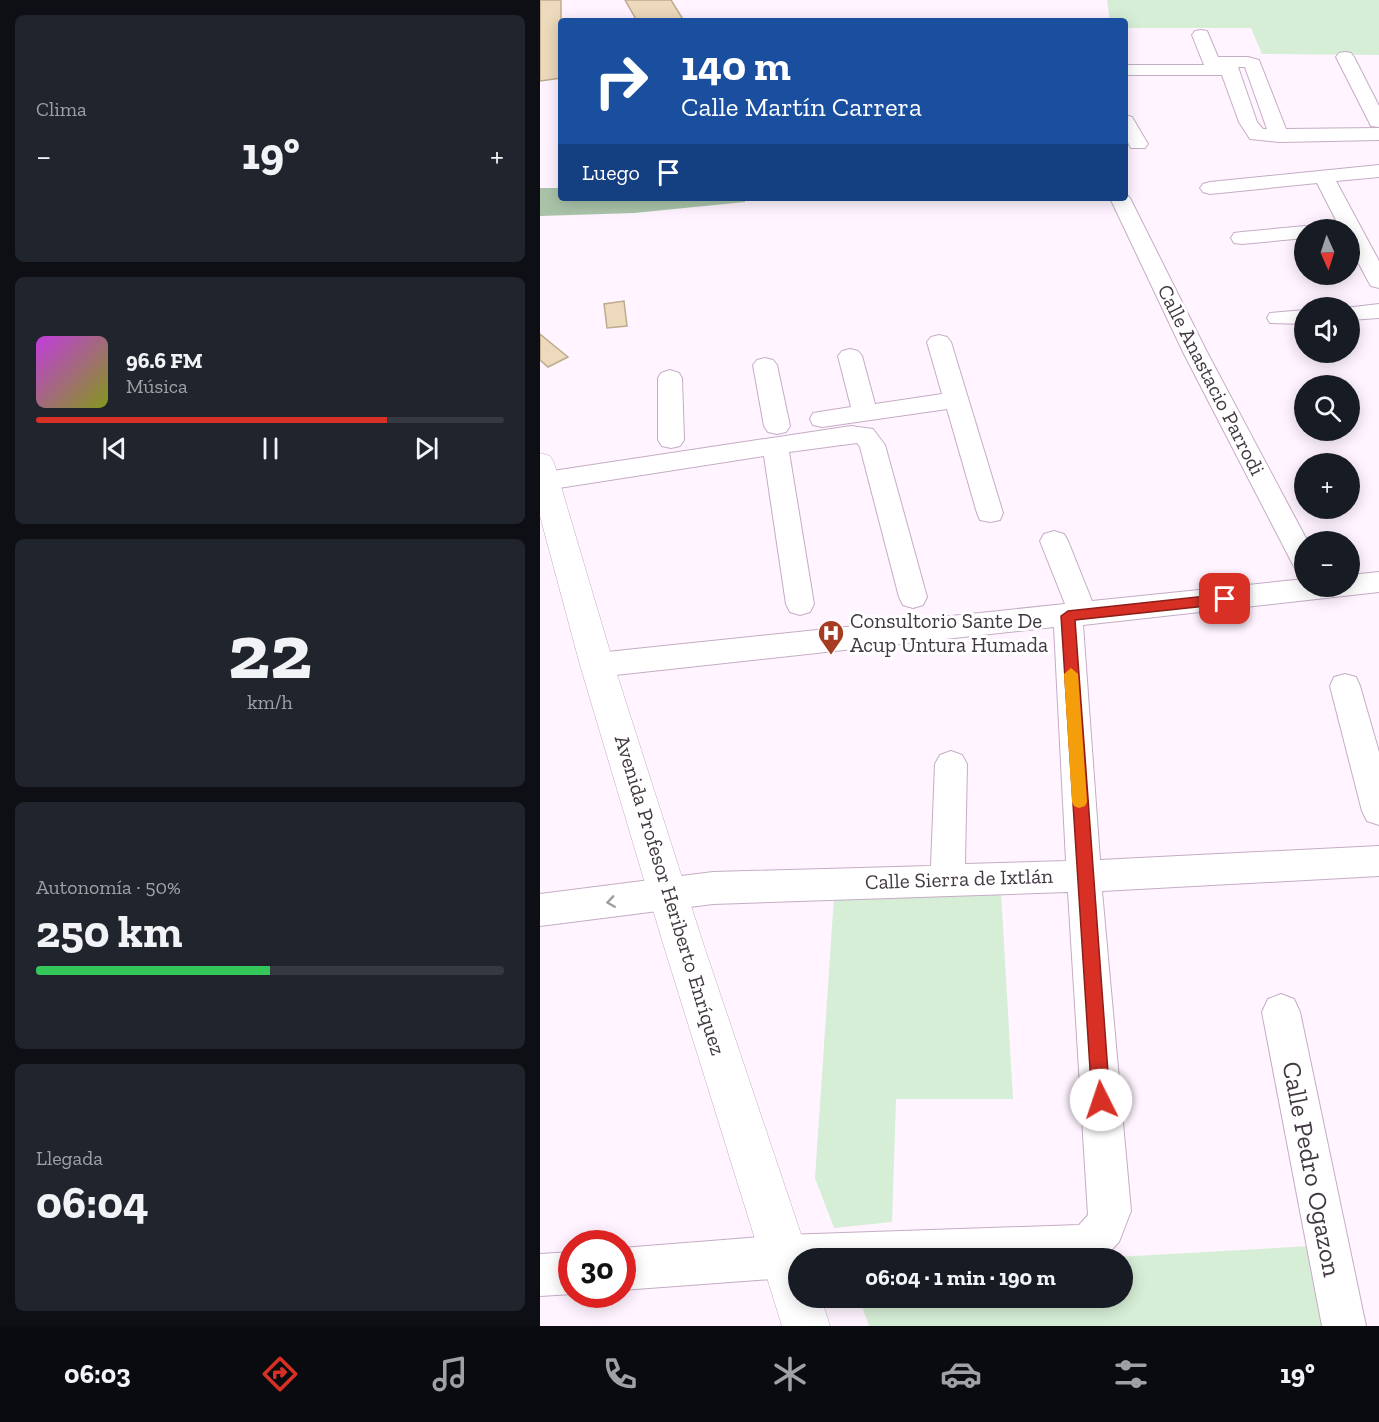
<!DOCTYPE html>
<html lang="es">
<head>
<meta charset="utf-8">
<style>
	:root { --surface:#171b24; --page:#20242c; --text:#f1f3f6; --muted:#9ea1a6; --line:#363941; --accent:#d93025 }
	body { margin:0; font-family:"Zilla Slab",serif; background:var(--page); color:var(--text); height:100vh; display:flex; flex-direction:column; font-size:22px; white-space:nowrap }
	* { box-sizing:border-box; margin:0 }
	p { font-size:20px; color:var(--muted) }
	.icon { flex:none; width:33px; height:33px; fill:none; stroke:currentColor; stroke-width:2; stroke-linecap:round; stroke-linejoin:round }
	.map { position:relative; flex:1; overflow:hidden }
	.side { display:flex; flex-direction:column; gap:15px; padding:15px; background:#0d0f14; width:540px }
	.side>* { flex:none }
	.top-card { position:absolute; left:18px; top:18px; width:570px; height:183px; border-radius:6px; box-shadow:0 3px 15px #0003; background:#1a4fa0; color:#fff; overflow:hidden }
	.needle { width:39px; rotate:177deg }
	.buttons { position:absolute; left:754px; top:219px; display:grid; gap:12px }
	.buttons a { display:grid; place-items:center; width:66px; height:66px; border-radius:50%; background:var(--surface); box-shadow:0 3px 15px #0003; font-size:30px }
	.speed { position:absolute; left:18px; top:1230px; display:flex; gap:12px; font-size:30px; font-weight:700; text-align:center }
	.speed>* { display:grid; place-content:center; width:78px; height:78px; border-radius:50%; background:var(--surface); box-shadow:0 3px 15px #0003; line-height:1 }
	.speed .limit { border:9px solid #d22; background:#fff; color:#111 }
	.pin { position:absolute; display:grid; place-items:center; width:51px; height:51px; color:#fff; margin:-26px; border-radius:12px; box-shadow:0 3px 9px #0006 }
	.me { position:absolute; width:66px; margin:-33px; rotate:356deg; stroke-linejoin:round; filter:drop-shadow(0 0 4px #0008) }
	.turn { display:flex; align-items:center; gap:21px; height:126px; padding:0 24px; font-size:27px }
	.turn .icon { width:78px; height:78px; stroke-width:2.5 }
	.turn b { display:block; font-size:42px; line-height:51px }
	.then { display:flex; align-items:center; height:57px; padding:0 24px; background:#0003; gap:12px; font-size:22px }
	.big { font-size:45px; font-weight:700; line-height:1.1 }
	.side .card { flex:1; display:flex; flex-direction:column; justify-content:center; gap:9px; min-width:0; padding:0 21px; border-radius:9px; background:var(--page) }
	.side .dial { align-items:center; gap:0 }
	.dial b { font-size:78px; line-height:1 }
	.song { display:flex; align-items:center; gap:18px }
	.cover { width:72px; height:72px; border-radius:9px; background:linear-gradient(135deg,hsl(290 70% 55%),hsl(70 70% 35%)) }
	.played { height:6px; border-radius:3px; background:linear-gradient(90deg,var(--accent) 75%,var(--line) 75%) }
	.keys { display:flex; justify-content:space-around; direction:ltr }
	.heat { display:flex; justify-content:space-between; align-items:center; font-size:33px; direction:ltr }
	.charge { height:9px; border-radius:4px; background:linear-gradient(90deg,#34c759 50%,var(--line) 0) }
	.trip { position:absolute; left:248px; top:1248px; width:345px; height:60px; border-radius:30px; background:var(--surface); box-shadow:0 3px 15px #0003; font-weight:700; line-height:60px; text-align:center }
	.tab-bar { display:flex; height:96px; justify-content:space-around; align-items:center; background:#090b0e; color:var(--muted) }
	.tab-bar .icon { width:42px; height:42px }
	.tab-bar .active { color:var(--accent) }
	.tab-bar b { font-size:27px; color:var(--text) }
	main { display:flex; flex:1; min-height:0 }
	.map>svg:first-child { display:block }
</style>
</head>
<body>
<main>
<section class="side">
<div class="card"><p>Clima</p>
<div class="heat"><a>−</a><b class="big">19°</b><a>+</a></div>
</div>
<div class="card">
<div class="song"><i class="cover"></i><div><b>96.6 FM</b><p>Música</p></div></div>
<div class="played"></div>
<div class="keys"><svg class="icon" aria-label="previous" viewBox="0 0 24 24"><path d="M18 5L8 12l10 7zM5 5v14"/></svg><svg class="icon" aria-label="pause" viewBox="0 0 24 24"><path d="M8 5v14M16 5v14"/></svg><svg class="icon" aria-label="next" viewBox="0 0 24 24"><path d="M6 5l10 7-10 7zM19 5v14"/></svg></div>
</div>
<div class="card dial"><b>22</b><p>km/h</p></div>
<div class="card"><p>Autonomía · 50%</p><b class="big">250 km</b><div class="charge"></div></div>
<div class="card"><p>Llegada</p><b class="big">06:04</b></div>
</section>
<div class="map">
<svg width="839" height="1326" viewBox="0 0 839 1326">
	<rect width="100%" height="100%" fill="#fff4ff"/>
	<!-- green -->
	<g fill="#d6eed6">
		<polygon points="567,0 839,0 839,55 722,54 711,28 585,28 585,21 570,21"/>
		<polygon points="461,892 473,1099 356,1099 352,1222 294,1228 275,1178 294,897"/>
		<polygon points="771,1246 786,1326 329,1326 319,1298 582,1298 582,1258 559,1258"/>
	</g>
	<!-- forest -->
	<polygon fill="#a9c3a9" points="21,188 21,198 205,198 205,202 94,213 0,216 0,188"/>
	<!-- building -->
	<g fill="#edd9bb" stroke="#beab8e" stroke-width="1.5">
		<polygon points="0,0 21,0 21,78 0,81"/>
		<polygon points="85,0 131,0 144,21 97,21"/>
		<polygon points="84,301 87,326 67,328 64,304"/>
		<polygon points="0,334 28,357 8,367 0,360"/>
	</g>
	<g fill="none" stroke-linecap="round" stroke-linejoin="round">
		<!-- minor casing -->
		<g stroke="#c5acc5" stroke-width="2">
			<g id="minor">
				<path d="M661,30L667,31L678,57H708L719,60L746,129L839,128V140L739,142L710,139L699,122L682,75H585V65H664L652,35L655,31ZM698,67H705L727,129H723L717,122Z"/>
				<polygon points="805,52 811,53 814,57 839,106 839,127 831,126 829,122 796,57 799,53"/>
				<path d="M585,115L592,117L608,144L605,148H591C584,137 585,128 585,115Z"/>
				<polygon points="839,165 839,177 796,181 839,261 839,288 831,286 828,281 810,247 810,230 801,230 777,183 670,194 663,192 660,188 663,184 670,182"/>
				<polygon points="585,193 590,198 667,352 768,542 765,542 765,571 755,568 751,561 643,352 570,198 585,198"/>
				<polygon points="765,226 774,230 765,230 765,238 702,244 694,243 691,238 694,233 702,232"/>
				<polygon points="839,304 839,318 810,320 810,308 805,308"/>
				<polygon points="765,310 765,324 730,323 727,318 730,313"/>
				<polygon points="399,335 407,337 411,342 463,513 460,520 450,522 440,520 437,513 407,409 282,427 273,425 270,419 273,413 311,407 298,356 302,351 310,349 318,351 322,356 335,404 402,394 387,342 391,337"/>
				<polygon points="225,358 233,360 237,365 250,426 246,432 237,434 228,432 224,426 213,365 217,360"/>
				<polygon points="130,370 139,373 142,378 144,440 140,446 131,448 122,446 118,440 118,378 121,373"/>
				<polygon points="311,426 333,429 345,445 387,597 383,605 373,608 363,605 359,597 320,447 317,443 249,452 274,604 270,612 260,615 250,612 246,604 224,456 6,490 0,488 0,474 6,472"/>
				<polygon points="514,531 524,534 528,541 552,601 765,579 765,586 810,586 810,575 839,572 839,592 543,625 560,860 839,846 839,876 562,891 591,1211 579,1242 564,1258 258,1258 258,1277 82,1290 82,1248 245,1235 539,1225 548,1215 528,892 173,904 0,926 0,894 173,872 391,866 395,764 400,755 411,751 422,755 427,764 425,864 526,861 514,627 57,677 46,673 42,665 46,657 57,653 525,604 500,541 504,534"/>
				<polygon points="805,674 816,677 820,686 839,752 839,825 827,821 822,811 790,686 794,677"/>
				<polygon points="741,994 754,999 760,1012 826,1326 782,1326 722,1012 728,999"/>
				<polygon points="32,1252 32,1294 0,1296 0,1254"/>
			</g>
		</g>
		<!-- major casing -->
		<g stroke="#c5acc5" stroke-width="1">
			<polygon id="major" points="0,453 10,456 14,463 74,665 162,940 269,1258 258,1258 258,1298 281,1298 290,1326 242,1326 122,940 40,665 0,516"/>
		</g>
		<!-- minor -->
		<use href="#minor" fill="#fff" fill-rule="evenodd"/>
		<!-- major -->
		<use href="#major" fill="#fff" fill-rule="evenodd"/>
	</g>
	<!-- one-way arrows -->
	<defs><path id="oneway-chevron" d="M-2-3.5L2.5 0L-2 3.5" fill="none" stroke-width="1.6" stroke-linecap="round" stroke-linejoin="round" transform="scale(1.5)"/></defs>
	<use stroke="#a09ca0" href="#oneway-chevron" transform="translate(71 902) rotate(172)"/>
	<!-- route -->
	<polygon fill="#d93025" stroke="#8d1f18" stroke-width="1.5" points="685,594 692,599 685,604 535,620 570,1100 568,1106 561,1108 555,1106 552,1100 521,616 528,611"/>
	<!-- slow -->
	<polygon fill="#f59e0b" points="531,668 538,674 547,802 545,806 539,808 534,806 532,802 524,674"/>
	<!-- icons -->
	<defs>
		<g id="hospital-pin" transform="scale(1.35)"><path d="M0 17L-7.5 6A9.5 9.5 0 1 1 7.5 6Z" fill="#a63d23" stroke="#fff"/><path d="M-5-5h3v3.5h4V-5h3V5h-3V1.5h-4V5h-3Z" fill="#fff"/></g>
	</defs>
	<g fill-rule="evenodd">
		<use href="#hospital-pin" x="291" y="633"/>
	</g>
	<g text-anchor="middle" stroke-width="6" stroke-linejoin="round" paint-order="stroke">
		<!-- street labels -->
		<g font-size="21" fill="#423842" stroke="#fff">
			<text transform="translate(671 380) rotate(63)" y="7">Calle Anastacio Parrodi</text>
			<text transform="translate(419 879) rotate(-2)" y="7">Calle Sierra de Ixtlán</text>
			<text transform="translate(130 895) rotate(73)" y="7">Avenida Profesor Heriberto Enríquez</text>
		</g>
		<!-- poi labels -->
		<g font-size="21" fill="#423842" stroke="#fff" text-anchor="start">
			<text x="310" y="628">Consultorio Sante De<tspan x="310" dy="24">Acup Untura Humada</tspan></text>
		</g>
		<!-- near-street labels -->
		<g font-size="26" fill="#423842" stroke="#fff">
			<text transform="translate(772 1169) rotate(79)" y="9">Calle Pedro Ogazon</text>
		</g>
	</g>
</svg>
<div class="buttons">
<a><svg class="needle" viewBox="-14 -14 28 28"><path d="M0-13l5 13h-10z" fill="#e53935"/><path d="M0 13l5-13h-10z" fill="#9ea1a6"/></svg></a>
<a><svg class="icon" aria-label="sound" viewBox="0 0 24 24"><path d="M4 9h4l5-4v14l-5-4H4zM17 9q2 3 0 6"/></svg></a>
<a><svg class="icon" aria-label="search" viewBox="0 0 24 24"><circle cx="10" cy="10" r="6"/><path d="M15 15l6 6"/></svg></a>
<a>+</a>
<a>−</a>
</div>
<div class="speed"><div class="limit">30</div></div>
<div class="pin" style="left:685px;top:599px;background:#d93025"><svg class="icon" aria-label="arrive" viewBox="0 0 24 24"><path d="M6 21V4h12l-3 4 3 4H6"/></svg></div>
<svg class="me" style="left:561px;top:1100px" viewBox="-20 -20 40 40"><circle r="19" fill="#fff"/><path d="M0-13L10 11 0 6-10 11z" fill="#d93025"/></svg>
<div class="trip">06:04 · 1 min · 190 m</div>
<div class="top-card">
<div class="turn"><svg class="icon" aria-label="right" viewBox="0 0 24 24"><path d="M7 20v-9h11M14 6l5 5-5 5"/></svg><div><b>140 m</b>Calle Martín Carrera</div></div>
<div class="then">Luego<svg class="icon" aria-label="arrive" viewBox="0 0 24 24"><path d="M6 21V4h12l-3 4 3 4H6"/></svg></div>
</div>
</div>
</main>
<nav class="tab-bar">
<b>06:03</b>
<svg class="icon active" aria-label="directions" viewBox="0 0 24 24"><path d="M12 3l9 9-9 9-9-9zM9 14v-3h6M13 9l2 2-2 2"/></svg>
<svg class="icon" aria-label="music" viewBox="0 0 24 24"><path d="M9 18V5l10-2v13"/><circle cx="6" cy="18" r="3"/><circle cx="16" cy="16" r="3"/></svg>
<svg class="icon" aria-label="phone" viewBox="0 0 24 24"><path d="M5 4h4l2 5-3 2q2 4 5 5l2-3 5 2v4C11 20 4 13 5 4z"/></svg>
<svg class="icon" aria-label="climate" viewBox="0 0 24 24"><path d="M12 3v18M4 7l16 10M4 17L20 7"/></svg>
<svg class="icon" aria-label="car" viewBox="0 0 24 24"><path d="M5 17H2v-5l4-1 3-4h7l3 4 3 1v5h-3M9 17h6M6 11h13"/><circle cx="7" cy="17" r="2"/><circle cx="17" cy="17" r="2"/></svg>
<svg class="icon" aria-label="filters" viewBox="0 0 24 24"><path d="M4 7h16M4 17h16"/><circle cx="9" cy="7" r="2"/><circle cx="15" cy="17" r="2"/></svg>
<b>19°</b>
</nav>
</body>
</html>
